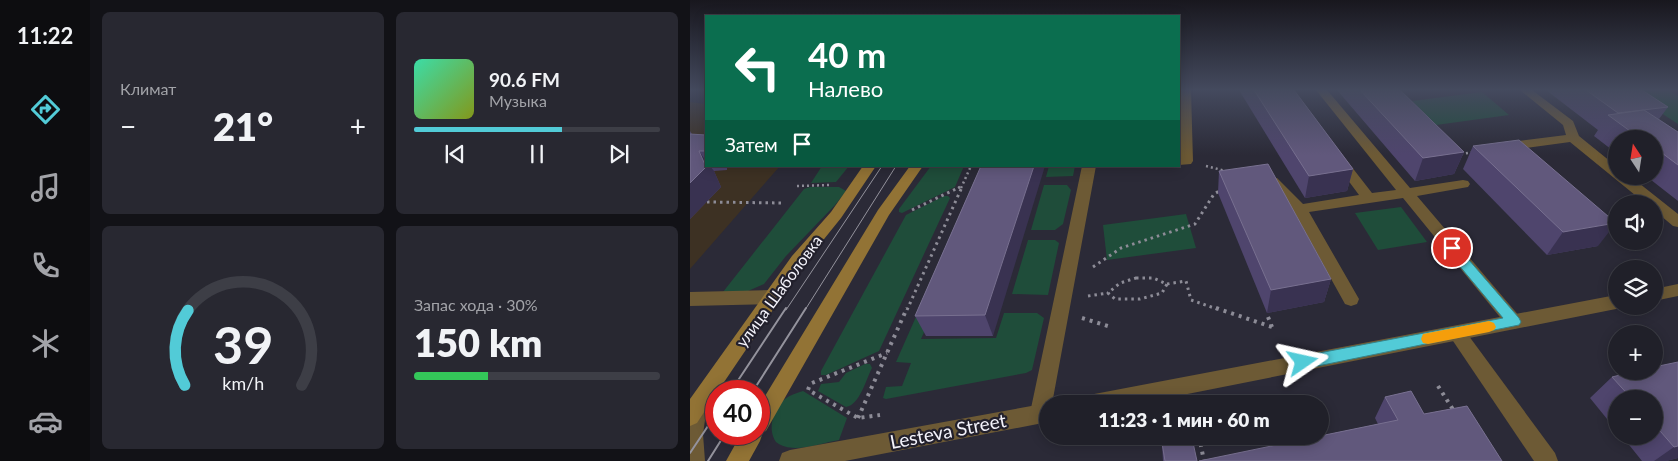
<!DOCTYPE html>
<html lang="ru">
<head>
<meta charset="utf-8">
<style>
	:root { --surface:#202029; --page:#282831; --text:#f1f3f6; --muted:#a2a3a8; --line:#3d3e46; --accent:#52cbd7 }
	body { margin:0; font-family:Lato,sans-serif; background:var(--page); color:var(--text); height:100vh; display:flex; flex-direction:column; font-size:19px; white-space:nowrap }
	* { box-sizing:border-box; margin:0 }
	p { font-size:16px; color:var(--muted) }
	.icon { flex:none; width:28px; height:28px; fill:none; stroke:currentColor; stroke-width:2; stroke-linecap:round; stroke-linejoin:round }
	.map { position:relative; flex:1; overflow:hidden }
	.panel { display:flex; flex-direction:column; gap:12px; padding:12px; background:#121217; width:600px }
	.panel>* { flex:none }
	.top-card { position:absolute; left:15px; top:15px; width:475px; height:152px; border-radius:0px; box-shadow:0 2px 12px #0003,0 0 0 1px var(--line); background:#0b6e4f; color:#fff; overflow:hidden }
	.needle { width:32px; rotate:348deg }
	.fabs { position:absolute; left:918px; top:130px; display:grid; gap:10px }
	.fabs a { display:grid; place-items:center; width:55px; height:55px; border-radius:50%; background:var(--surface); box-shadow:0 2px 12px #0003,0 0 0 1px var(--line); font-size:25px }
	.speed { position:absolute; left:15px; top:380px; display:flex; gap:10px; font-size:25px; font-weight:700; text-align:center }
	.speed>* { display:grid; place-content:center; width:65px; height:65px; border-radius:50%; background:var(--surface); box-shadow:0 2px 12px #0003,0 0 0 1px var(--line); line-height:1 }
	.speed .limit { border:8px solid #d22; background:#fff; color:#111 }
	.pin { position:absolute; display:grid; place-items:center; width:42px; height:42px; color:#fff; margin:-21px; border:2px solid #fff; border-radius:50%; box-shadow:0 1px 5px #0007 }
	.me { position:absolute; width:55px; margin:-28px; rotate:79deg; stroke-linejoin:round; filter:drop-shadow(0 0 4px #0008) }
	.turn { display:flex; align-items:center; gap:18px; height:105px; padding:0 20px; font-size:22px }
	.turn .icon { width:65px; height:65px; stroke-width:2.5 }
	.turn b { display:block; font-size:35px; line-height:42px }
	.then { display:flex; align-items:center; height:48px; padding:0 20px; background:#0003; gap:10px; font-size:19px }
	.big { font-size:38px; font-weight:800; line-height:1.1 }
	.panel .card { flex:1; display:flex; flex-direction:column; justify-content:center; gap:8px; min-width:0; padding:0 18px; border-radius:8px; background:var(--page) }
	.panel .dial { align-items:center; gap:0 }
	.dial svg { height:130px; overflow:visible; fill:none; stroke:var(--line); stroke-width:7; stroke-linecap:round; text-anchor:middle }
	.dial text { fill:var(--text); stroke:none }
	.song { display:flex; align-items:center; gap:15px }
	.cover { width:60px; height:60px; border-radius:8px; background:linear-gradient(135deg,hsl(160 70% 55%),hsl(70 70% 35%)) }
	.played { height:5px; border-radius:2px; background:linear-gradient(90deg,var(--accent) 60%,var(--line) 60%) }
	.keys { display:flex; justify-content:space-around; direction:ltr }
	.heat { display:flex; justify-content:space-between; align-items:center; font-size:28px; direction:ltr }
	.charge { height:8px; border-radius:4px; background:linear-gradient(90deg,#34c759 30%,var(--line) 0) }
	.panel .tiles { flex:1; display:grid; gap:12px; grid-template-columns:repeat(2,1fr) }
	.trip { position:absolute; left:349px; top:395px; width:290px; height:50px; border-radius:25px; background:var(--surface); box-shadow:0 2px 12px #0003,0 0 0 1px var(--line); font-weight:800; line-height:50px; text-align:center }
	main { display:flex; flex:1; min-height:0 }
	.dock { display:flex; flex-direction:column; width:90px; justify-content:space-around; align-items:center; background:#0d0d10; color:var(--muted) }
	.dock .icon { width:35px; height:35px }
	.dock .active { color:var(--accent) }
	.dock b { font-size:22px; color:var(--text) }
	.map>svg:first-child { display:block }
</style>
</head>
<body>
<main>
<nav class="dock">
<b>11:22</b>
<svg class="icon active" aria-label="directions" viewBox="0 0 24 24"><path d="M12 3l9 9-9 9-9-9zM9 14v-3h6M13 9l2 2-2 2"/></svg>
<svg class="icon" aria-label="music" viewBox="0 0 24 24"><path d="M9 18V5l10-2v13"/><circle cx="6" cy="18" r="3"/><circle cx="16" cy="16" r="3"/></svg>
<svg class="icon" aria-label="phone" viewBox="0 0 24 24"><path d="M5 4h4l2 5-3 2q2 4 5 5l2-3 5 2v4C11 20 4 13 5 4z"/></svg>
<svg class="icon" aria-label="climate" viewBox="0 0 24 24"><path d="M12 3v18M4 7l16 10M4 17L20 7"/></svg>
<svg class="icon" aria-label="car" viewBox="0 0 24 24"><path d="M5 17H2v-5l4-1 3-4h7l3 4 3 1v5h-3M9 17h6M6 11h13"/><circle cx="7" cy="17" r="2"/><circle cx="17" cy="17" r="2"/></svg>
</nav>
<section class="panel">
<div class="tiles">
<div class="card"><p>Климат</p>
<div class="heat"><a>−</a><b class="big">21°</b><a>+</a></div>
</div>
<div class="card">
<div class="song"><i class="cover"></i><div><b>90.6 FM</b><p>Музыка</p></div></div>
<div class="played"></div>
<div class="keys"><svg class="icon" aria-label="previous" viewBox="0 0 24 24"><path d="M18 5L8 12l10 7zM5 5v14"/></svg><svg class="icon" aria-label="pause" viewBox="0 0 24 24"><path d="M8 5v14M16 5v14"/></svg><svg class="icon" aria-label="next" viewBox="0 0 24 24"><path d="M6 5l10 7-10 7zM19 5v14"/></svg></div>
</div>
<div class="card dial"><svg viewBox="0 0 100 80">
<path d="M14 69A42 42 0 1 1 86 69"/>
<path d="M14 69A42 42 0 0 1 16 23" stroke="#52cbd7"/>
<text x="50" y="56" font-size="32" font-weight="700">39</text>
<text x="50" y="72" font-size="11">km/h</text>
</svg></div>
<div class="card"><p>Запас хода · 30%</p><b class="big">150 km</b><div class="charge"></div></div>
</div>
</section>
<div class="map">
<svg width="988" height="461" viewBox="0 0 988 461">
	<rect width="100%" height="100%" fill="#2b2a37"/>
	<!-- education -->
	<polygon fill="#3d3123" points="0,102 16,104 16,166 90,166 0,269"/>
	<!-- green -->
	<g fill="#1f4d3a">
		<polygon points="936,90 978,90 988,96 988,124"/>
		<polygon points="792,92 819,115 746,125 722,101"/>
		<polygon points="132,166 159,166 146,182 121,183"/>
		<polygon points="241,166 274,166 265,187 212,213 209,212 209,209"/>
		<polygon points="359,166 385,166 383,176 356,177"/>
		<polygon points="354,185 377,185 381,190 373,224 365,230 341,230"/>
		<polygon points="120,187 149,187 156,191 145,205 96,256 74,284 58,291 33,292 114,189"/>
		<polygon points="254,196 258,196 260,198 189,351 136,375 131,375 131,371 216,215"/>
		<polygon points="711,207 737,242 688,250 665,213"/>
		<polygon points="496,214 506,248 417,260 413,225"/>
		<polygon points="338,240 365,240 369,243 358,295 322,294"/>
		<polygon points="249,298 231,339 306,338 314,313 347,313 354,318 342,370 336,373 196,399 193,398 196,387 212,386 221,363 206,362 233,301"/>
		<path d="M175,364H180L182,368C176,379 170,405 156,407L128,391L131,384L149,382L156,373Z"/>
		<path d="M113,391L157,418L149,440C130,443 102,455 86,442C77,429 83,409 95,399C100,395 107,393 113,391Z"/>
	</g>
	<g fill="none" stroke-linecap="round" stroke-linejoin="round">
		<!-- path-far2 -->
		<g stroke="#8d8c97" stroke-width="2.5" stroke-dasharray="2 3" stroke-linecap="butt">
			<polyline points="771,154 784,152"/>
			<polyline points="516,166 536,171"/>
			<polyline points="107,186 141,185"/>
			<polyline points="268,188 272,186"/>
			<polyline points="271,188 281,166"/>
		</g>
		<!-- path-far1 -->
		<g stroke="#8d8c97" stroke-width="3" stroke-dasharray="2.5 4" stroke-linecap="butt">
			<polyline points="17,202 93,203"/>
			<polyline points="222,210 270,187"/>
			<polyline points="403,267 431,248 505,224 524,194 531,190"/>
			<polygon points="446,278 463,278 477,284 472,293 450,299 425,299 418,293 430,283"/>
			<polyline points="477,284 496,281 501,300 530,310"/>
			<polyline points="398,296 418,293"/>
			<polyline points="217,310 272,187"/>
		</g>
		<!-- path -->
		<g stroke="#8d8c97" stroke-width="4" stroke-dasharray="3 5" stroke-linecap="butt">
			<polyline points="526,308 582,327"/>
			<polyline points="578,317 582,327"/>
			<polyline points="392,318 421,327"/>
			<polyline points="122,383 197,353"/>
			<polyline points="748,386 764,411"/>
			<polyline points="119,387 118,390 168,418 190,415"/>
			<polyline points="168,418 217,308"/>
			<polyline points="509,436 514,461"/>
		</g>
		<!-- service -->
		<g fill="#6d5a35" fill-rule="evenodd">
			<polygon points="490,90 501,90 503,161 501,164 489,165"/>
			<polygon points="626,90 637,90 720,188 773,180 778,181 780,184 778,187 727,196 830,317 833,322 830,327 824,329 818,327 713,198 619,212 669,299 667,304 661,306 655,304 604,212 575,181 577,178 587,178 613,204 669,195 643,160 649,156 654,157 682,193 706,190"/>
			<polygon points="830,90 842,90 883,121 889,136 926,166 926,176 940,176 988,214 988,227 983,226 964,210 964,204 956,204 880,142 829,149 825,148 823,145 825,142 829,141 876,135 873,125"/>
			<polygon points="392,166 406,166 362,404 358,404 357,420 350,422 343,420 340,413"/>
			<polygon points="82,290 88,292 90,297 88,302 82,304 0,306 0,292"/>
			<polygon points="767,326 773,328 865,453 868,461 844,461 761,338 758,333 761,328"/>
		</g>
		<!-- tertiary -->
		<g fill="#6d5a35" fill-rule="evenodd">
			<polygon points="988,284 988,296 964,301 964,289"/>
			<polygon points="926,295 926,306 932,306 926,309 447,404 389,404 392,397 399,395"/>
			<polygon points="7,397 14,399 17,406 13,434 15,461 0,461 0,399"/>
			<polygon points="358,403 361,404 358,404 358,422 155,461 89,461 92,453 100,450"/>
		</g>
		<!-- secondary -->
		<g fill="#927335" fill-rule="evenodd">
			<polygon points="173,166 186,166 151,218 114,264 28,391 26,391 26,394 7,423 0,426 0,399 102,256 141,212"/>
			<polygon points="220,166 233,166 199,215 76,431 73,432 70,441 59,461 36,461 51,434 69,434 69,406 188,210"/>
		</g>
		<!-- tram-far1 -->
		<g stroke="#94939d" stroke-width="1">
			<polyline points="96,310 192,166"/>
			<polyline points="115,310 206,166"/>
		</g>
		<!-- tram -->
		<g stroke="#94939d" stroke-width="2">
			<polyline points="41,391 96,308"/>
			<polyline points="63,391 116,308"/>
			<polyline points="0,453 26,414"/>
			<polyline points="18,461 35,434"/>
		</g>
	</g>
	<!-- wall -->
	<g fill="#4f456d">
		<polygon points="549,90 604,90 663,169 657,191 615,198"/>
		<polygon points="647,90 710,90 774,152 764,174 725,181"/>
		<polygon points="856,90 952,90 978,107 969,119 988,132 988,201 956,176 964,176 964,139 926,139 926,153 904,136 908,130"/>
		<polygon points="0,131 2,134 16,135 16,166 37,166 37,170 24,171 31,187 0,219"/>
		<polygon points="783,146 908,246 857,255 773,169"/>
		<polygon points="291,166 303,336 236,336 225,316"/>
		<polygon points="529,171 641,279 634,302 577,313 528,193"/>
		<polygon points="964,371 988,458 976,461 952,461 932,436 964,436 964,399 926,399 926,430 900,398 922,377"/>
		<polygon points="721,391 734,414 777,406 812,461 509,461 585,446 583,440 584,436 630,436 688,424 685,418 695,397"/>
		<polygon points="472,443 507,461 473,461"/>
	</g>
	<!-- shaded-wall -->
	<g fill="#393251">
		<polygon points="9,151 16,161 16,166 20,166 24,171 31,187 0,219 0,183"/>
		<polygon points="774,152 764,174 725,181 733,158"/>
		<polygon points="344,166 355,166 303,336 295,315"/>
		<polygon points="663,169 657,191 615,198 619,176"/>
		<polygon points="926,223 908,246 857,255 873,232"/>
		<polygon points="641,279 634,302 577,313 581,290"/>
		<polygon points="988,446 988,458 976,461 964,461 984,447"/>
	</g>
	<!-- building -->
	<g fill="#61587c" stroke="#787090">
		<polygon points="564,90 604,90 663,169 619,176"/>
		<polygon points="670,90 710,90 774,152 733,158"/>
		<polygon points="896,90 952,90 978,107 928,113"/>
		<polygon points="954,110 988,132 988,165 964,147 964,139 951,139 918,115"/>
		<polygon points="0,134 16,135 16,151 9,151 16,167 0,183"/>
		<polygon points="829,140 926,223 873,232 783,146"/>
		<polygon points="578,164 641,279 581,290 529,171"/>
		<polygon points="291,166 344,166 295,315 225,316"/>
		<polygon points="988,362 988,446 984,447 964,424 964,399 942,399 922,377 946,371 964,371 964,367"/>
		<polygon points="721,391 734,414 777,406 812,461 509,461 596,443 594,436 630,436 708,420 695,397"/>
		<polygon points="502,438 507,461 475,461 472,443"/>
	</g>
	<!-- sky -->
	<linearGradient id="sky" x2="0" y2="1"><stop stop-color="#18171e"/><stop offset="0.58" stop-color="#444a5e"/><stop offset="1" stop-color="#444a5e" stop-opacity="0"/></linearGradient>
	<rect width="988" height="155" fill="url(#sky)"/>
	<!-- route -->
	<polygon fill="#52cbd7" stroke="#35848c" points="762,243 766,245 829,318 831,322 829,325 613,369 608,367 606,362 608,358 613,356 813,318 757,251 756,248"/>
	<!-- slow -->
	<polygon fill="#f59e0b" points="799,321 804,323 806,327 804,330 799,332 738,344 733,343 731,339 733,334 738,333"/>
	<g text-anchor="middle" stroke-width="4.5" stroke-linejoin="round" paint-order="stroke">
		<!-- street labels -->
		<g font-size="16" fill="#f4f3fb" stroke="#22202c">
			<text transform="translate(89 291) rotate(-54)" y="6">улица Шаболовка</text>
		</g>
		<!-- near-street labels -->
		<g font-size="19" fill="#f4f3fb" stroke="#22202c">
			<text transform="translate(258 431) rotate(-11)" y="7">Lesteva Street</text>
		</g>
	</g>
</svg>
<div class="fabs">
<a><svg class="needle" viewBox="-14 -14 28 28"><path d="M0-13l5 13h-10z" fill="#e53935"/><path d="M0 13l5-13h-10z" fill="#a2a3a8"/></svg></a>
<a><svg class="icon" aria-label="sound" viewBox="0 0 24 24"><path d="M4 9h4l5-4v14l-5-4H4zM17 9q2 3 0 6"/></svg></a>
<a><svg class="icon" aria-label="layers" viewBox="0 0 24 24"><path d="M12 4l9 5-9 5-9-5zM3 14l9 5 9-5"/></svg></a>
<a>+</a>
<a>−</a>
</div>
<div class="speed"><div class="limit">40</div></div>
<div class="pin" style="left:762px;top:248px;background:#d93025"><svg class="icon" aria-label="arrive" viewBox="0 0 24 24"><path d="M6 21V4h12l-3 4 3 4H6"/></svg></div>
<svg class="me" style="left:613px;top:362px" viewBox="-20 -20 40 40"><path d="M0-17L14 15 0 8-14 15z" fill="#52cbd7" stroke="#fff" stroke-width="4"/></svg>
<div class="trip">11:23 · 1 мин · 60 m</div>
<div class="top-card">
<div class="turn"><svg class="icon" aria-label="left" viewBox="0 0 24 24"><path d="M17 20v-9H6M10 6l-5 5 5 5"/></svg><div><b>40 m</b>Налево</div></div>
<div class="then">Затем<svg class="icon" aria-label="arrive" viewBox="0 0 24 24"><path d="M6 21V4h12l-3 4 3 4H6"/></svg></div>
</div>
</div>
</main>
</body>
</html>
